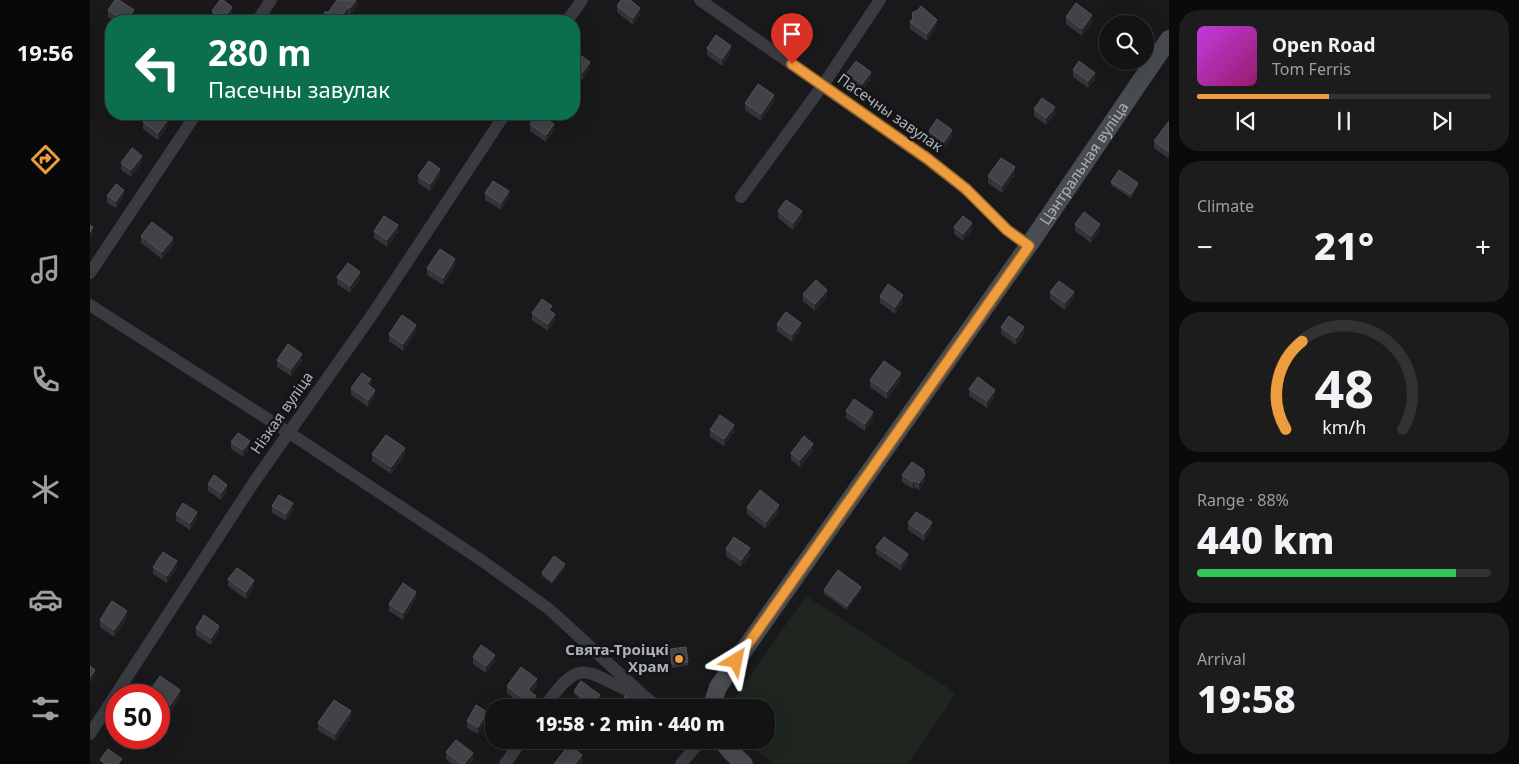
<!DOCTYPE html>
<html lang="en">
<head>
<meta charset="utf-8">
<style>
	:root { --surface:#131314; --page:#1c1c1d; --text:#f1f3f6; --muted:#9d9ea0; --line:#323234; --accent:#ee9d3e }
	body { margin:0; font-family:"Noto Sans",sans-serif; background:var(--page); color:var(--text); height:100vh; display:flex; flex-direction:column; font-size:19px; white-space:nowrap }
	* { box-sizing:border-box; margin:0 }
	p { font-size:16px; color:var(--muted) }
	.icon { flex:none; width:28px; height:28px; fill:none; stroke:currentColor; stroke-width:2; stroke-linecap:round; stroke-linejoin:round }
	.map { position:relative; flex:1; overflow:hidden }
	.details { display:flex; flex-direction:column; gap:10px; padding:10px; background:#0a0a0b; width:350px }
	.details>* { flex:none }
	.guide { position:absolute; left:15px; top:15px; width:475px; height:105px; border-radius:20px; box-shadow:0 5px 20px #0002,0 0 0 1px var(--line); background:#0b6e4f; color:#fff; overflow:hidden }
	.buttons { position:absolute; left:1009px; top:15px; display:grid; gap:10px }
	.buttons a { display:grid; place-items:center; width:55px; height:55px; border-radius:50%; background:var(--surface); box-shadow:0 5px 20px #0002,0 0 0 1px var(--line); font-size:25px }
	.speed { position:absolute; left:15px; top:684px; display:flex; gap:10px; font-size:25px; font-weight:700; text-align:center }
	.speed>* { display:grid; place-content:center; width:65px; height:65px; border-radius:50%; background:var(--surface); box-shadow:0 5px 20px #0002,0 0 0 1px var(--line); line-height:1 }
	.speed .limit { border:8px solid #d22; background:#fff; color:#111 }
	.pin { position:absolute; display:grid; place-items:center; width:42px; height:42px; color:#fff; margin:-51px -21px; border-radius:50% 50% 50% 0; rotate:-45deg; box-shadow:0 0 5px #0007 }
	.pin .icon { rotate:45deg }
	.me { position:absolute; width:55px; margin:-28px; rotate:35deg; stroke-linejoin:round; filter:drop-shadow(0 0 4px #0008) }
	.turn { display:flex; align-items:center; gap:18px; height:105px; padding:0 20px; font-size:22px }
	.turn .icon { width:65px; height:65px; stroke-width:2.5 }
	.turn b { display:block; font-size:35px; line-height:42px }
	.big { font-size:38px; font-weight:800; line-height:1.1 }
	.details .card { flex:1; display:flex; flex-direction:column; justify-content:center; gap:8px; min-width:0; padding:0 18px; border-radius:20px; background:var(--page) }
	.details .dial { align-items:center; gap:0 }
	.dial svg { height:130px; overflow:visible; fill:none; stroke:var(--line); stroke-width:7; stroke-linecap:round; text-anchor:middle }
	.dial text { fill:var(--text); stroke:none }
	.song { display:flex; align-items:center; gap:15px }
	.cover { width:60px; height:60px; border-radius:8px; background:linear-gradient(135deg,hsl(290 70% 55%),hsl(320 70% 35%)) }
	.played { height:5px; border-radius:2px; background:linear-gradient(90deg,var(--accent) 45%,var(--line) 45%) }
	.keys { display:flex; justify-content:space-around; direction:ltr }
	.heat { display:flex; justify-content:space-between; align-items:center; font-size:28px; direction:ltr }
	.charge { height:8px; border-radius:4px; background:linear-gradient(90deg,#34c759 88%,var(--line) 0) }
	.trip { position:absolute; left:395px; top:699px; width:290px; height:50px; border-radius:20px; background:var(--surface); box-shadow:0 5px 20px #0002,0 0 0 1px var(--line); font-weight:800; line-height:50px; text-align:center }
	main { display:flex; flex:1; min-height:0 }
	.tabs { display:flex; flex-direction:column; width:90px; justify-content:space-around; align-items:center; background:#080808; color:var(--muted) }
	.tabs .icon { width:35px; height:35px }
	.tabs .current { color:var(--accent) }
	.tabs b { font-size:22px; color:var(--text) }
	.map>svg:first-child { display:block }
</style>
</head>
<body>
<main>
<nav class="tabs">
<b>19:56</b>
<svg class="icon current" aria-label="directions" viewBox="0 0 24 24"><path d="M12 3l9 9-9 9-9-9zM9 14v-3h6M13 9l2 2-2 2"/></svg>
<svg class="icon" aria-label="music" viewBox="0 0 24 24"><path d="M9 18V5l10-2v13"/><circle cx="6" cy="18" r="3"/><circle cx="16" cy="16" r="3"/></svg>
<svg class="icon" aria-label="phone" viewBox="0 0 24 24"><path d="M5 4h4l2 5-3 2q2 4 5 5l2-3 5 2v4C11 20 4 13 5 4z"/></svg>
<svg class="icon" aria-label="climate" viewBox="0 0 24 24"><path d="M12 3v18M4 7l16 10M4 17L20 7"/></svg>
<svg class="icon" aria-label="car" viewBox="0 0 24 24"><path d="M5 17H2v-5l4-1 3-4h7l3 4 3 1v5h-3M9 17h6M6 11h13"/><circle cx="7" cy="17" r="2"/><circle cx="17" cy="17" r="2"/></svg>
<svg class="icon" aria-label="filters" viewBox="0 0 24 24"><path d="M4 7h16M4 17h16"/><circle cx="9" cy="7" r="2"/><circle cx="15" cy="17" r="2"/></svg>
</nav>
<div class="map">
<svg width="1079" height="764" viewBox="0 0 1079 764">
	<rect width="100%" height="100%" fill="#19191b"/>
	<!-- green -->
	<polygon fill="#1f261f" points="716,596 866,693 818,764 684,764 654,740 676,740 676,708 643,707 642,701"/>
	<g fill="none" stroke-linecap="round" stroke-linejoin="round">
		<!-- street -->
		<g stroke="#3a3b40" stroke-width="12">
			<polyline points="610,0 837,159 876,189 917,230 939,245"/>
			<polyline points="167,21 181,0"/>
			<polyline points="477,21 492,0"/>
			<polyline points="651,197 733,85 790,0"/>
			<polyline points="0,273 106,114"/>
			<polyline points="0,305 198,432 391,560 459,609 554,696 569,708"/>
			<path d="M454,708C494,649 497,677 550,695"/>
			<polyline points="0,734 164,482 284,312 415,114"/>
			<polyline points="415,764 432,740"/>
			<polyline points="591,764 611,740"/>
		</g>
		<!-- secondary -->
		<g stroke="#484b50" stroke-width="18">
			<path id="s1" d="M621,708L628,687L939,245L1079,39"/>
			<polyline points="631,740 641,752 654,764"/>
		</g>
	</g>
	<!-- wall -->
	<g fill="#353539">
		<polygon points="267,0 267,6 260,15 258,14 238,13"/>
		<polygon points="527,6 550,15 543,25 527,12"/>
		<polygon points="18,10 44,17 41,21 24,21 18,17"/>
		<polygon points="122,11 142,13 137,21 127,21 122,18"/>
		<polygon points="822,13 847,26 837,41 820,29 820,22 822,20"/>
		<polygon points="976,17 1002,22 992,36 976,24"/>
		<polygon points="617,48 641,53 632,66 617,55"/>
		<polygon points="484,52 500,69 492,80 484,74"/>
		<polygon points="983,70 1005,80 998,88 983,77"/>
		<polygon points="757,73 781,79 772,91 757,80"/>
		<polygon points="684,102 671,121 655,110 655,103"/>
		<polygon points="944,109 965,114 956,125 944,116"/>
		<polygon points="375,114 388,114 384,119"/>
		<polygon points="1079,121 1079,159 1064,148 1064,141"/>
		<polygon points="53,122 78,126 68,140 53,129"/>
		<polygon points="440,124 464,131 456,142 440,131"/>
		<polygon points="839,131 862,137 854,149 839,138"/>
		<polygon points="31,163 52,163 41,177 31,170"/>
		<polygon points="925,174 912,193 898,183 898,176"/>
		<polygon points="328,176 350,176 340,191 328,183"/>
		<polygon points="1021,182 1048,186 1041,198 1021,185"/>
		<polygon points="395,193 419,198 411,210 395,200"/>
		<polygon points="17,196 34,196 26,208 17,203"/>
		<polygon points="688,211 712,218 703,230 688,218"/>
		<polygon points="985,224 1010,231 1001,243 985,231"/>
		<polygon points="864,227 882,230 873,241 864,234"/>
		<polygon points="284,231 308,232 297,247 284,238"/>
		<polygon points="51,236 83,245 72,259 51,243"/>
		<polygon points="365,266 353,285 337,275 337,268"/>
		<polygon points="247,277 270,279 260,293 247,284"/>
		<polygon points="960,292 984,298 975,310 960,299"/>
		<polygon points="713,294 737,297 725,311 713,301"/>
		<polygon points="790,296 813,302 805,314 790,303"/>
		<polygon points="442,313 462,313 465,321 458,331 442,320"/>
		<polygon points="687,324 711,330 702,342 687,331"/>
		<polygon points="911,327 934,334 926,345 911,334"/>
		<polygon points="326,332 313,351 299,341 299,334"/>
		<polygon points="187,360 212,361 201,376 187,367"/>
		<polygon points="780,380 811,380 797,399 780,387"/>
		<polygon points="281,386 285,397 278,407 261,395 261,388"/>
		<polygon points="879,389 905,397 897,408 879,396"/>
		<polygon points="756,411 783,419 775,431 756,418"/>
		<polygon points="620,430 644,432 634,446 620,437"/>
		<polygon points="141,442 160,448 153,457 141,449"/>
		<polygon points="723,451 710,467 701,460 701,453"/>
		<polygon points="282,454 315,455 301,474 282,461"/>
		<polygon points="834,473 835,481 829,490 824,487 823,489 812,482 812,475"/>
		<polygon points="118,484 137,492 131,500 118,491"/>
		<polygon points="182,506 203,510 196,521 182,513"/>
		<polygon points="657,507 689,512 676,529 657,514"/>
		<polygon points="86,514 107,519 100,530 86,521"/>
		<polygon points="818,523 842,529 834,541 818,530"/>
		<polygon points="786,547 818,561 811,571 786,554"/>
		<polygon points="636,549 660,555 651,567 636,556"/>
		<polygon points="63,567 87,568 77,583 63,574"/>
		<polygon points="475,568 462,584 452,576 452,573"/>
		<polygon points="138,579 164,587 156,599 138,586"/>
		<polygon points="734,590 771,590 757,610 734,594"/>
		<polygon points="326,599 313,620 299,611 299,604"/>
		<polygon points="37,618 24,637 10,627 10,620"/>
		<polygon points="106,628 129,633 121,645 106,635"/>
		<polygon points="580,649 598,662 598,665 582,668"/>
		<polygon points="383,657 405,661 396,673 383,664"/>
		<polygon points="417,686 447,686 441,693 446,703 443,708 435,708 417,693"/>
		<polygon points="484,691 510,699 503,708 501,708 484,694"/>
		<polygon points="59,692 90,697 80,712 69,705 69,695 59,695"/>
		<polygon points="261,718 245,741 228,730 228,723"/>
		<polygon points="397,719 388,734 377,728 377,721"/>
		<polygon points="40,738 62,738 54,748 40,739"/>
		<polygon points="356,752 383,760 380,764 362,764 356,759"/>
	</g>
	<!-- shaded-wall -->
	<g fill="#242427">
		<polygon points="266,0 267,0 267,6 260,15 260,8"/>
		<polygon points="142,7 142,13 137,21 134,21 134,19"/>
		<polygon points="258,7 258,14 253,21 248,21"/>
		<polygon points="550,8 550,15 543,25 543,18"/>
		<polygon points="44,10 44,17 41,21 36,21"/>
		<polygon points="1002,15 1002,22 992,36 992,29"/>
		<polygon points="847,20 847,26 837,41 837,34"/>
		<polygon points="641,46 641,53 632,66 632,59"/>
		<polygon points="500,62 500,69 492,80 492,73"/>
		<polygon points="781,72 781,79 772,91 772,84"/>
		<polygon points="1005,73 1005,80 998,88 998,81"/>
		<polygon points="684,95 684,102 671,121 671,114"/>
		<polygon points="965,107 965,114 956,125 956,118"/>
		<polygon points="384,114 388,114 384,119"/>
		<polygon points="78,119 78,126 68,140 68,133"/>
		<polygon points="464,124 464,131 456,142 456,135"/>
		<polygon points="862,130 862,137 854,149 854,142"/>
		<polygon points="52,156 52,163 41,177 41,170"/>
		<polygon points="925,167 925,174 912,193 912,186"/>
		<polygon points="350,169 350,176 340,191 340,184"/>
		<polygon points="1048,183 1048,186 1041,198 1041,194"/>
		<polygon points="34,190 34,196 26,208 26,201"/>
		<polygon points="419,191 419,198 411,210 411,203"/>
		<polygon points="712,211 712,218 703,230 703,223"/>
		<polygon points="882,223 882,230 873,241 873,234"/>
		<polygon points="1010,224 1010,231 1001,243 1001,236"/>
		<polygon points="308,225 308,232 297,247 297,240"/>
		<polygon points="3,227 3,234 0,239 0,232"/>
		<polygon points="83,238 83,245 72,259 72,252"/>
		<polygon points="365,259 365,266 353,285 353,278"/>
		<polygon points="270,272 270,279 260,293 260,286"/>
		<polygon points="737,290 737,297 725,311 725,304"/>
		<polygon points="984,292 984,298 975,310 975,303"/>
		<polygon points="813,295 813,302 805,314 805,307"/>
		<polygon points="465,314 465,321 458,331 458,324"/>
		<polygon points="711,323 711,330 702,342 702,335"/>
		<polygon points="326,325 326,332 313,351 313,344"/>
		<polygon points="934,327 934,334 926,345 926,338"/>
		<polygon points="212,354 212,361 201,376 201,369"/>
		<polygon points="811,373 811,380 797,399 797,392"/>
		<polygon points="281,379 281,386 277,391 277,384"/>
		<polygon points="285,390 285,397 278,407 278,400"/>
		<polygon points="905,390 905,397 897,408 897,401"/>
		<polygon points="783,412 783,419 775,431 775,424"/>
		<polygon points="644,425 644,432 634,446 634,439"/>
		<polygon points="160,441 160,448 153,457 153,450"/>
		<polygon points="723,444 723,451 710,467 710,460"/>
		<polygon points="315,448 315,455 301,474 301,467"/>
		<polygon points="834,470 834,475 835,474 835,481 829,490 829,483"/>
		<polygon points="824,480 824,487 823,489 823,482"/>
		<polygon points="137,485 137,492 131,500 131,493"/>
		<polygon points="203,503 203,510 196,521 196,514"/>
		<polygon points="689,505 689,512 676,529 676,522"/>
		<polygon points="107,512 107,519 100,530 100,523"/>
		<polygon points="842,522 842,529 834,541 834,534"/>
		<polygon points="660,548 660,555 651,567 651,560"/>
		<polygon points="818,554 818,561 811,571 811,564"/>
		<polygon points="87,561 87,568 77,583 77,576"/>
		<polygon points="475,564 475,568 462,584 462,581"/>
		<polygon points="164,580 164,587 156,599 156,592"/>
		<polygon points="771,587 771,590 757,610 757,606"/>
		<polygon points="326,592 326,599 313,620 313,613"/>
		<polygon points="37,611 37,618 24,637 24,630"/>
		<polygon points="129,626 129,633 121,645 121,638"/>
		<polygon points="405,655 405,661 396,673 396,666"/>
		<polygon points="5,670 5,677 0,684 0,677"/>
		<polygon points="447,679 447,686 438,697 438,690"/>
		<polygon points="90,690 90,697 80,712 80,705"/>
		<polygon points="510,695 510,699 502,708 502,705"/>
		<polygon points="446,696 446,703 443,708 440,708 440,704"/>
		<polygon points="261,711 261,718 245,741 245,734"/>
		<polygon points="397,712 397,719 388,734 388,727"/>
		<polygon points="57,738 62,738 54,748 54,741"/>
		<polygon points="383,753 383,760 380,764 374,764"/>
		<polygon points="492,755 492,762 491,764 485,764"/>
	</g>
	<!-- building -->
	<g fill="#424347" stroke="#525459">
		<polygon points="25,0 29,0 44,10 36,21 34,21 18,10"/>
		<polygon points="130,0 133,0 142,7 134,19 122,11"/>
		<polygon points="247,0 266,0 260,8 258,7 248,21 229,21 236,11 238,13"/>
		<polygon points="531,0 540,0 550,8 543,18 527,6"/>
		<polygon points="986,3 1002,15 992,29 976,17"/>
		<polygon points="831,6 847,20 837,34 820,22 823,18 822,13 828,10"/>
		<polygon points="626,35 641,46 632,59 617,48"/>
		<polygon points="484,51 500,62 492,73 484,67"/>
		<polygon points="766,61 781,72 772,84 757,73"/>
		<polygon points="989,61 1005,73 998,81 983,70"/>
		<polygon points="668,84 684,95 671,114 655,103"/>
		<polygon points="952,98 965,107 956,118 944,109"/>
		<polygon points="59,114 70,114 78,119 68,133 53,122"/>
		<polygon points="447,114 464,124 456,135 440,124"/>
		<polygon points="847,119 862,130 854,142 839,131"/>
		<polygon points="1079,121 1079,152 1064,141"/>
		<polygon points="42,148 52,156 41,170 31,163"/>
		<polygon points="911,158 925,167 912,186 898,176"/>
		<polygon points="339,161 350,169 340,184 328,176"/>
		<polygon points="1029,170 1048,183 1041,194 1021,182"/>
		<polygon points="403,181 419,191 411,203 395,193"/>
		<polygon points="26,184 34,190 26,201 17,196"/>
		<polygon points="696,200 712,211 703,223 688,211"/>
		<polygon points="994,212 1010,224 1001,236 985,224"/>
		<polygon points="294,216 308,225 297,240 284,231"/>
		<polygon points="873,216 882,223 873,234 864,227"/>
		<polygon points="62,222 83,238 72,252 51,236"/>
		<polygon points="0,225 3,227 0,232"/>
		<polygon points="350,249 365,259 353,278 337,268"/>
		<polygon points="258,263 270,272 260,286 247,277"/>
		<polygon points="726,280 737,290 725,304 713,294"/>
		<polygon points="969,281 984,292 975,303 960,292"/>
		<polygon points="798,284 813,295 805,307 790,296"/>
		<polygon points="452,299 462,306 459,310 465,314 458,324 442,313"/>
		<polygon points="696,312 711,323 702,335 687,324"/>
		<polygon points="312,315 326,325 313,344 299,334"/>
		<polygon points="919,316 934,327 926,338 911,327"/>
		<polygon points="198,344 212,354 201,369 187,360"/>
		<polygon points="794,361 811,373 797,392 780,380"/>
		<polygon points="272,373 281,379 277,384 285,390 278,400 261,388"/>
		<polygon points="888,377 905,390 897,401 879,389"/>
		<polygon points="764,399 783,412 775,424 756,411"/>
		<polygon points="630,415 644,425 634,439 620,430"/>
		<polygon points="148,433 160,441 153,450 141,442"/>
		<polygon points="296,435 315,448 301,467 282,454"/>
		<polygon points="714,436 723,444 710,460 701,453"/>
		<polygon points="822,462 834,470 833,472 835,474 829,483 824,480 823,482 812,475"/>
		<polygon points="124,475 137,485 131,493 118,484"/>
		<polygon points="670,490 689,505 676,522 657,507"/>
		<polygon points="189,495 203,503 196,514 182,506"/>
		<polygon points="93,503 107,512 100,523 86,514"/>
		<polygon points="826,512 842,522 834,534 818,523"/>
		<polygon points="644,537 660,548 651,560 636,549"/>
		<polygon points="794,537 818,554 811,564 786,547"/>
		<polygon points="73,552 87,561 77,576 63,567"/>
		<polygon points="464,556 475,564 462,581 452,573"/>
		<polygon points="147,568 164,580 156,592 138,579"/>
		<polygon points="748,570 771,587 757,606 734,590"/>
		<polygon points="313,583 326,592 313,613 299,604"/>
		<polygon points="22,601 37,611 24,630 10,620"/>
		<polygon points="114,615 129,626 121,638 106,628"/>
		<polygon points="391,645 405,655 396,666 383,657"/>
		<polygon points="596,647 598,662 582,664 580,649"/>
		<polygon points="0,666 5,670 0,677"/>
		<polygon points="431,667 447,679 438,690 446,696 440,704 417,686"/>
		<polygon points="70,676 90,690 80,705 69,698 69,695 64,695 59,692"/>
		<polygon points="491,681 510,695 502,705 484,691"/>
		<polygon points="536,695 552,708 527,708"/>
		<polygon points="244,700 261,711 245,734 228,723"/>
		<polygon points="386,705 397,712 388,727 377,721"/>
		<polygon points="49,738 57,738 54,741"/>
		<polygon points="366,740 383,753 374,764 371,764 356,752"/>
		<polygon points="479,745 492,755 485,764 464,764"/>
		<polygon points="18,749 32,759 28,764 15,764 10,760"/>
	</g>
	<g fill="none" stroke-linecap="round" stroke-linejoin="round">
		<!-- route casing -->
		<g stroke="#9b6628" stroke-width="12">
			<polyline id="route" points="646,661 939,246 917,230 876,189 838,159 702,64"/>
		</g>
		<!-- route -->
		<use href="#route" stroke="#ee9d3e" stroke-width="9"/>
	</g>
	<!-- markers -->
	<circle fill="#ee9d3e" stroke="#141416" stroke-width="2" cx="589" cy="659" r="5"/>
	<g text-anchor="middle" stroke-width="5" stroke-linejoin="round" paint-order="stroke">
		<!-- street labels -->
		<g font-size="15" fill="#abb2ba" stroke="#141416">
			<text transform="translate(800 113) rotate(35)" y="5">Пасечны завулак</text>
			<text dy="5" stroke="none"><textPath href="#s1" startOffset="661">Цэнтральная вуліца</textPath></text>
			<text transform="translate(192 413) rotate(-55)" y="5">Нізкая вуліца</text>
		</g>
		<!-- poi labels -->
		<g font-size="15" font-weight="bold" fill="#abb2ba" stroke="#141416" text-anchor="end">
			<text x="579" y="655">Свята-Троіцкі<tspan x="579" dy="17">Храм</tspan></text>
		</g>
	</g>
</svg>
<div class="buttons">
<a><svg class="icon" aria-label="search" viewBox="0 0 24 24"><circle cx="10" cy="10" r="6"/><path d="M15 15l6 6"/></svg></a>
</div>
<div class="speed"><div class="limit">50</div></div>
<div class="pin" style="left:702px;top:64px;background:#d93025"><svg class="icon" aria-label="arrive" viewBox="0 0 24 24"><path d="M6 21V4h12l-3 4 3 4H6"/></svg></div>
<svg class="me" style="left:646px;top:661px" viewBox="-20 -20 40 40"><path d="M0-17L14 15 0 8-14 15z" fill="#ee9d3e" stroke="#fff" stroke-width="4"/></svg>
<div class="trip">19:58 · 2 min · 440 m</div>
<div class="guide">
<div class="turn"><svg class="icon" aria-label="left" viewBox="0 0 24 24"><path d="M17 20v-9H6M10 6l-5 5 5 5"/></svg><div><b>280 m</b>Пасечны завулак</div></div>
</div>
</div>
<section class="details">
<div class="card">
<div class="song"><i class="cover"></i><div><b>Open Road</b><p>Tom Ferris</p></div></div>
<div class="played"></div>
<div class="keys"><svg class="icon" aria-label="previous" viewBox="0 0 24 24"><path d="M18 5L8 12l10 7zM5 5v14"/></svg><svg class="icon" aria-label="pause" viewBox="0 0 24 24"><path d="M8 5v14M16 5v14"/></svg><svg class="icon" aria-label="next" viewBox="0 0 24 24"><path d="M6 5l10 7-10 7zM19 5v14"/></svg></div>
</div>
<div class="card"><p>Climate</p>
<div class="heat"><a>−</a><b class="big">21°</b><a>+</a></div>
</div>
<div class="card dial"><svg viewBox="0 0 100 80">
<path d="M14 69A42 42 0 1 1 86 69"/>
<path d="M14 69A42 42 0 0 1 24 15" stroke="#ee9d3e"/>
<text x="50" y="56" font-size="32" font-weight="700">48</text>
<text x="50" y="72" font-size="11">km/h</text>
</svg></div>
<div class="card"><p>Range · 88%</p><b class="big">440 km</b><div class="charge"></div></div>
<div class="card"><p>Arrival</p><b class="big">19:58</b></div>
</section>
</main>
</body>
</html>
